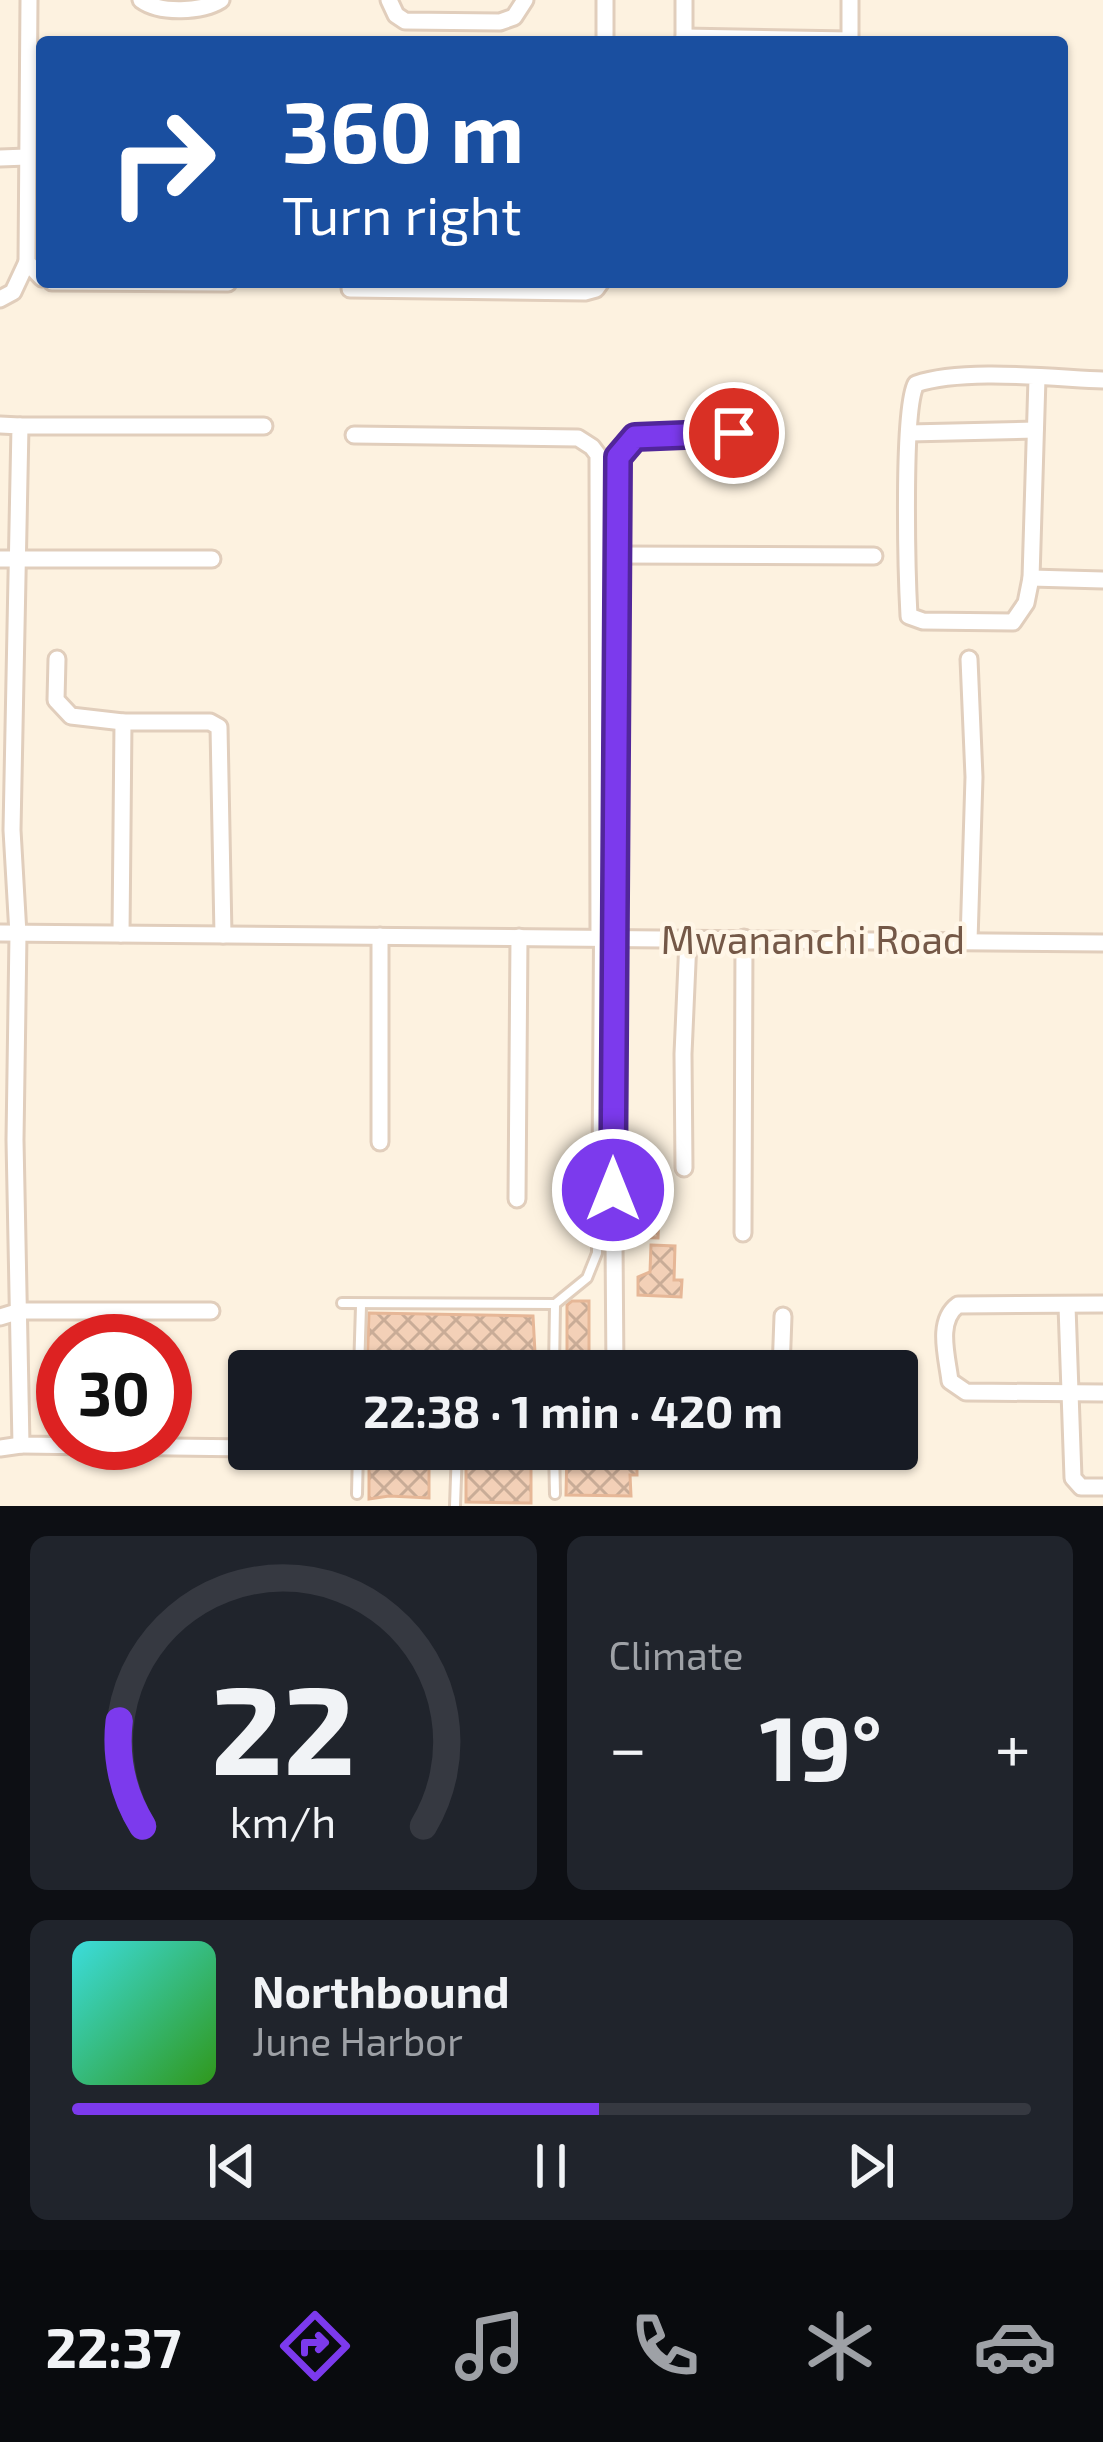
<!DOCTYPE html>
<html lang="en">
<head>
<meta charset="utf-8">
<style>
	:root { --surface:#171b24; --page:#20242c; --text:#f1f3f6; --muted:#9ea1a6; --line:#363941; --accent:#7c3aed }
	body { margin:0; font-family:"Exo 2",sans-serif; background:var(--page); color:var(--text); height:100vh; display:flex; flex-direction:column; font-size:45px; white-space:nowrap }
	* { box-sizing:border-box; margin:0 }
	p { font-size:39px; color:var(--muted) }
	.icon { flex:none; width:66px; height:66px; fill:none; stroke:currentColor; stroke-width:2; stroke-linecap:round; stroke-linejoin:round }
	.map { position:relative; height:1506px; overflow:hidden }
	.details { display:flex; flex-direction:column; gap:30px; padding:30px; background:#0d0f14; flex:1 }
	.details>* { flex:none }
	.hud { position:absolute; left:36px; top:36px; width:1032px; height:252px; border-radius:12px; box-shadow:0 3px 9px #0004; background:#1a4fa0; color:#fff; overflow:hidden }
	.speed { position:absolute; left:36px; top:1314px; display:flex; gap:24px; font-size:60px; font-weight:700; text-align:center }
	.speed>* { display:grid; place-content:center; width:156px; height:156px; border-radius:50%; background:var(--surface); box-shadow:0 3px 9px #0004; line-height:1 }
	.speed .limit { border:18px solid #d22; background:#fff; color:#111 }
	.pin { position:absolute; display:grid; place-items:center; width:102px; height:102px; color:#fff; margin:-51px; border:6px solid #fff; border-radius:50%; box-shadow:0 3px 12px #0007 }
	.me { position:absolute; width:132px; margin:-66px; rotate:0deg; stroke-linejoin:round; filter:drop-shadow(0 0 9px #0008) }
	.turn { display:flex; align-items:center; gap:42px; height:252px; padding:0 48px; font-size:54px }
	.turn .icon { width:156px; height:156px; stroke-width:2.5 }
	.turn b { display:block; font-size:84px; line-height:102px }
	.big { font-size:90px; font-weight:700; line-height:1.1 }
	.details .widget { flex:1; display:flex; flex-direction:column; justify-content:center; gap:18px; min-width:0; padding:0 42px; border-radius:18px; background:var(--page) }
	.details .dial { align-items:center; gap:0 }
	.dial svg { height:312px; overflow:visible; fill:none; stroke:var(--line); stroke-width:7; stroke-linecap:round; text-anchor:middle }
	.dial text { fill:var(--text); stroke:none }
	.song { display:flex; align-items:center; gap:36px }
	.cover { width:144px; height:144px; border-radius:18px; background:linear-gradient(135deg,hsl(180 70% 55%),hsl(110 70% 35%)) }
	.played { height:12px; border-radius:6px; background:linear-gradient(90deg,var(--accent) 55%,var(--line) 55%) }
	.keys { display:flex; justify-content:space-around; direction:ltr }
	.heat { display:flex; justify-content:space-between; align-items:center; font-size:66px; direction:ltr }
	.details .tiles { flex:1; display:grid; gap:30px; grid-template-columns:1fr 1fr }
	.widget:last-child { grid-column:span 2 }
	.trip { position:absolute; left:228px; top:1350px; width:690px; height:120px; border-radius:12px; background:var(--surface); box-shadow:0 3px 9px #0004; font-weight:700; line-height:120px; text-align:center }
	.dock { display:flex; height:192px; justify-content:space-around; align-items:center; background:#090b0e; color:var(--muted) }
	.dock .icon { width:84px; height:84px }
	.dock .on { color:var(--accent) }
	.dock b { font-size:54px; color:var(--text) }
	.map>svg:first-child { display:block }
</style>
</head>
<body>
<div class="map">
<svg width="1103" height="1506" viewBox="0 0 1103 1506">
	<defs>
		<pattern id="building-cross-hatch" width="8" height="8" patternUnits="userSpaceOnUse" patternTransform="scale(3)"><rect width="8" height="8" fill="#f3d0b7"/><path d="M0 0l8 8M0 8l8-8" fill="none" stroke="#c9ac97"/></pattern>
	</defs>
	<rect width="100%" height="100%" fill="#fdf2e0"/>
	<!-- building -->
	<g fill="url(#building-cross-hatch)" stroke="#e6b797" stroke-width="3">
		<polygon points="628,1209 659,1210 658,1238 627,1237"/>
		<polygon points="651,1245 675,1246 674,1280 682,1280 681,1297 638,1295 638,1277 650,1272"/>
		<polygon points="572,1301 589,1301 589,1371 567,1371 567,1305"/>
		<polygon points="369,1313 533,1316 536,1371 367,1371"/>
		<polygon points="369,1449 429,1449 429,1498 389,1496 369,1499"/>
		<polygon points="466,1449 531,1449 531,1503 466,1502"/>
		<polygon points="567,1449 637,1451 637,1475 630,1475 631,1496 566,1495"/>
	</g>
	<g fill="none" stroke-linecap="round" stroke-linejoin="round">
		<!-- lane casing -->
		<g stroke="#e1cebc" stroke-width="14">
			<g id="lane">
				<polyline points="342,1303 555,1304"/>
				<polyline points="359,1371 361,1306"/>
				<polyline points="554,1371 555,1304 587,1278 597,1253 599,940"/>
				<polyline points="554,1449 555,1494"/>
				<polyline points="357,1494 358,1449"/>
				<polyline points="455,1506 457,1449"/>
			</g>
		</g>
		<!-- street casing -->
		<g stroke="#e1cebc" stroke-width="21">
			<g id="street">
				<polyline points="29,0 27,262 42,278"/>
				<path d="M141,0C160,14 202,12 221,0"/>
				<polyline points="389,0 396,15 405,21 500,22 514,17 525,0"/>
				<polyline points="684,37 850,40"/>
				<polyline points="605,42 605,0"/>
				<polyline points="684,42 684,0"/>
				<polyline points="850,42 850,0"/>
				<polyline points="0,158 27,157"/>
				<polyline points="52,282 228,283"/>
				<polyline points="350,289 585,292 596,289 601,282"/>
				<polyline points="0,299 13,292 27,262"/>
				<path d="M1037,378L1031,578L1026,603L1013,622L923,621L909,616C907,579 902,409 916,384C963,368 1052,378 1103,380"/>
				<polyline points="0,425 20,426 12,830 18,934 15,1140 21,1445 249,1448"/>
				<polyline points="20,426 264,426"/>
				<polyline points="909,433 1035,430"/>
				<polyline points="354,435 578,438 592,447 598,455 599,938"/>
				<polyline points="617,555 874,556"/>
				<polyline points="0,559 212,559"/>
				<polyline points="1031,578 1103,580"/>
				<polyline points="57,659 56,700 71,716 123,722 210,722 219,727 223,935"/>
				<polyline points="0,933 1103,943"/>
				<polyline points="121,934 123,722"/>
				<polyline points="380,936 380,1142"/>
				<polyline points="969,941 974,777 969,659"/>
				<polyline points="684,1168 683,1054 688,940"/>
				<polyline points="517,1199 519,937"/>
				<polyline points="743,1233 744,938"/>
				<path d="M1103,1304L958,1305C936,1321 947,1356 950,1381L966,1392L1103,1393"/>
				<polyline points="1067,1306 1073,1478 1081,1487 1103,1487"/>
				<polyline points="0,1317 20,1311 211,1311"/>
				<polyline points="615,1371 613,1110 618,457 635,437 772,430"/>
				<polyline points="781,1371 783,1316"/>
				<polyline points="0,1448 21,1445"/>
			</g>
		</g>
		<!-- lane -->
		<use href="#lane" stroke="#fff" stroke-width="8"/>
		<!-- street -->
		<use href="#street" stroke="#fff" stroke-width="15"/>
	</g>
	<g fill="none" stroke-linecap="round" stroke-linejoin="round">
		<!-- route casing -->
		<g stroke="#51269a" stroke-width="30">
			<polyline id="route" points="613,1190 618,457 635,437 734,433"/>
		</g>
		<!-- route -->
		<use href="#route" stroke="#7c3aed" stroke-width="21"/>
	</g>
	<g text-anchor="middle" stroke-width="9" stroke-linejoin="round" paint-order="stroke">
		<!-- street labels -->
		<g font-size="39" fill="#745847" stroke="#fff6e7">
			<text x="813" y="954">Mwananchi Road</text>
		</g>
	</g>
</svg>
<div class="speed"><div class="limit">30</div></div>
<div class="pin" style="left:734px;top:433px;background:#d93025"><svg class="icon" aria-label="arrive" viewBox="0 0 24 24"><path d="M6 21V4h12l-3 4 3 4H6"/></svg></div>
<svg class="me" style="left:613px;top:1190px" viewBox="-20 -20 40 40"><circle r="17" fill="#7c3aed" stroke="#fff" stroke-width="3"/><path d="M0-11L8 9 0 5-8 9z" fill="#fff"/></svg>
<div class="trip">22:38 · 1 min · 420 m</div>
<div class="hud">
<div class="turn"><svg class="icon" aria-label="right" viewBox="0 0 24 24"><path d="M7 20v-9h11M14 6l5 5-5 5"/></svg><div><b>360 m</b>Turn right</div></div>
</div>
</div>
<section class="details">
<div class="tiles">
<div class="widget dial"><svg viewBox="0 0 100 80">
<path d="M14 69A42 42 0 1 1 86 69"/>
<path d="M14 69A42 42 0 0 1 8 42" stroke="#7c3aed"/>
<text x="50" y="56" font-size="32" font-weight="700">22</text>
<text x="50" y="72" font-size="11">km/h</text>
</svg></div>
<div class="widget"><p>Climate</p>
<div class="heat"><a>−</a><b class="big">19°</b><a>+</a></div>
</div>
<div class="widget">
<div class="song"><i class="cover"></i><div><b>Northbound</b><p>June Harbor</p></div></div>
<div class="played"></div>
<div class="keys"><svg class="icon" aria-label="previous" viewBox="0 0 24 24"><path d="M18 5L8 12l10 7zM5 5v14"/></svg><svg class="icon" aria-label="pause" viewBox="0 0 24 24"><path d="M8 5v14M16 5v14"/></svg><svg class="icon" aria-label="next" viewBox="0 0 24 24"><path d="M6 5l10 7-10 7zM19 5v14"/></svg></div>
</div>
</div>
</section>
<nav class="dock">
<b>22:37</b>
<svg class="icon on" aria-label="directions" viewBox="0 0 24 24"><path d="M12 3l9 9-9 9-9-9zM9 14v-3h6M13 9l2 2-2 2"/></svg>
<svg class="icon" aria-label="music" viewBox="0 0 24 24"><path d="M9 18V5l10-2v13"/><circle cx="6" cy="18" r="3"/><circle cx="16" cy="16" r="3"/></svg>
<svg class="icon" aria-label="phone" viewBox="0 0 24 24"><path d="M5 4h4l2 5-3 2q2 4 5 5l2-3 5 2v4C11 20 4 13 5 4z"/></svg>
<svg class="icon" aria-label="climate" viewBox="0 0 24 24"><path d="M12 3v18M4 7l16 10M4 17L20 7"/></svg>
<svg class="icon" aria-label="car" viewBox="0 0 24 24"><path d="M5 17H2v-5l4-1 3-4h7l3 4 3 1v5h-3M9 17h6M6 11h13"/><circle cx="7" cy="17" r="2"/><circle cx="17" cy="17" r="2"/></svg>
</nav>
</body>
</html>
